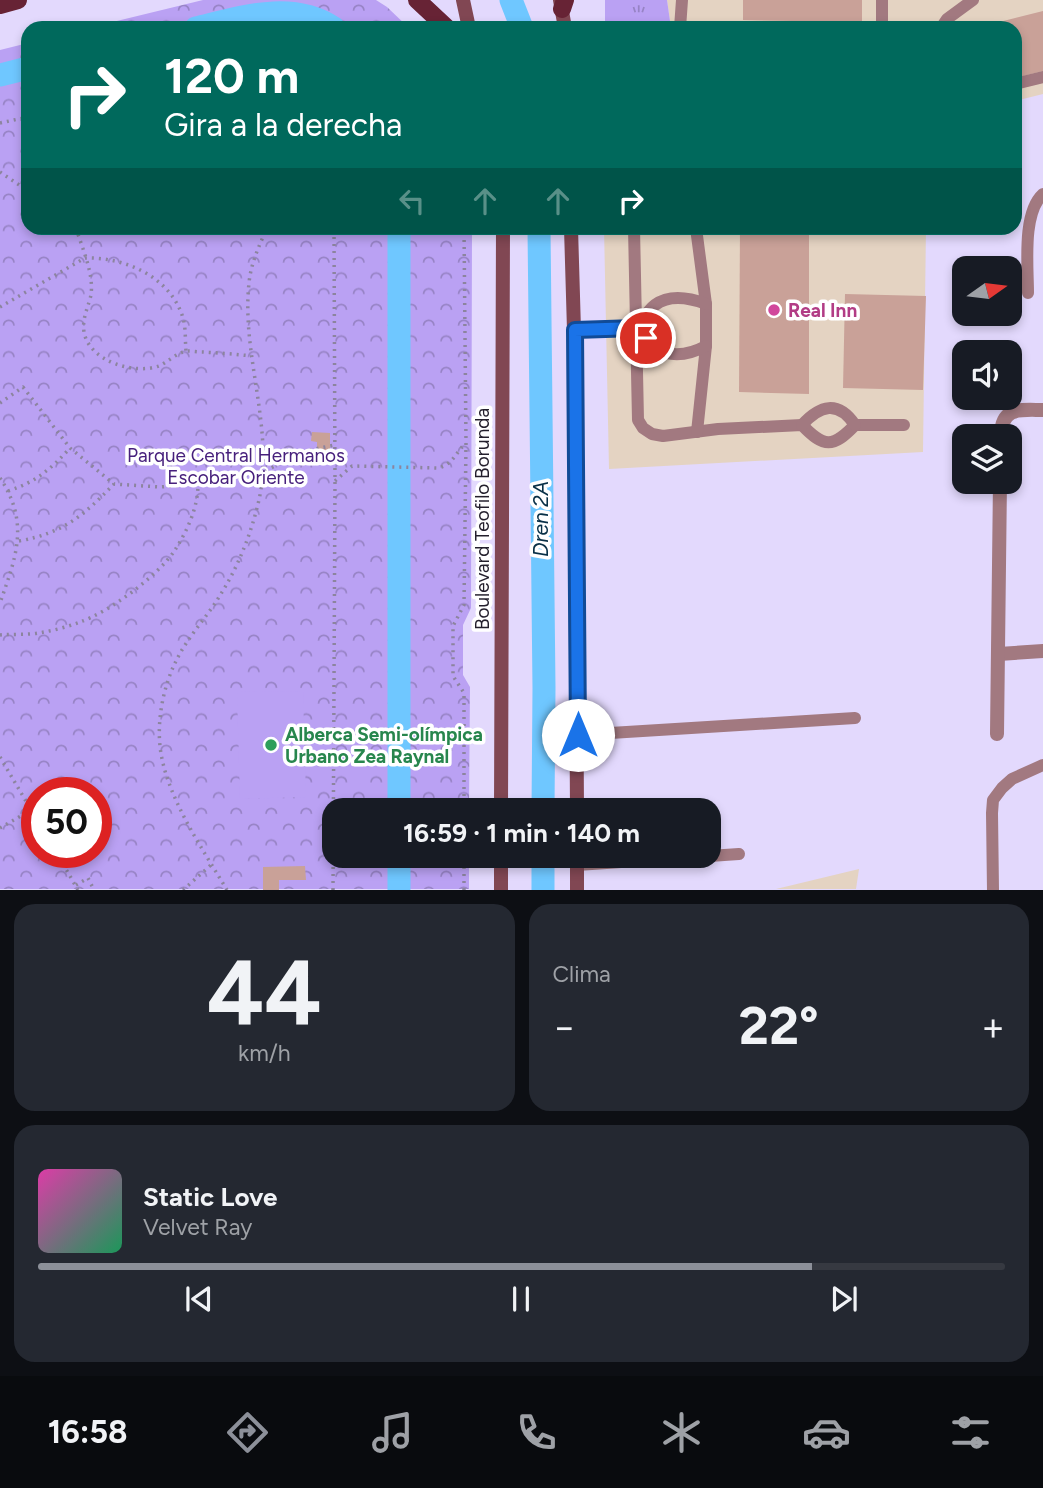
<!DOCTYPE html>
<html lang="es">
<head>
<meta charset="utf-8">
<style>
	:root { --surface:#171b24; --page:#242831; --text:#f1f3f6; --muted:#9ea1a6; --line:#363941; --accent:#8c9099 }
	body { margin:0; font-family:Figtree,sans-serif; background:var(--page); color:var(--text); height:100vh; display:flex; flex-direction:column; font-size:26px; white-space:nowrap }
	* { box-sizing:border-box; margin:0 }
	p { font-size:23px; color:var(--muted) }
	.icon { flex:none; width:38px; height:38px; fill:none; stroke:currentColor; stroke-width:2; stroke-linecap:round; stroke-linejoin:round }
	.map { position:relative; height:890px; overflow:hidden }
	.sheet { display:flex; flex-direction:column; gap:14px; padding:14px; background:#0d0f14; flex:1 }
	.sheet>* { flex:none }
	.top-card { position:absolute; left:21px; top:21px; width:1001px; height:214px; border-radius:21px; box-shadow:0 4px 10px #0003; background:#00695c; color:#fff; overflow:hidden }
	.needle { width:46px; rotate:76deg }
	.buttons { position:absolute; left:952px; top:256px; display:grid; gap:14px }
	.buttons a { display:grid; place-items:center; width:70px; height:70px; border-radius:14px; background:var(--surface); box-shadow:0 4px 10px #0003; font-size:35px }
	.speed { position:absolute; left:21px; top:777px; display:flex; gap:14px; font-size:35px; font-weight:700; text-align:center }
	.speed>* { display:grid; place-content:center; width:91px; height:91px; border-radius:50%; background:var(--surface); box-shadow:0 4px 10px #0003; line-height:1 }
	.speed .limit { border:10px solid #d22; background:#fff; color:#111 }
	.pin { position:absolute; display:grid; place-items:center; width:60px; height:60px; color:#fff; margin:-30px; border:4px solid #fff; border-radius:50%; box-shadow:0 2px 7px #0007 }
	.me { position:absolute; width:77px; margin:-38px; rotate:0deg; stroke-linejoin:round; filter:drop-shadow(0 0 5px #0008) }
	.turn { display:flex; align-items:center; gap:24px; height:147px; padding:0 28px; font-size:32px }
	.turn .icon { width:91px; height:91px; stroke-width:2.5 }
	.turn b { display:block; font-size:49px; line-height:60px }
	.lanes { display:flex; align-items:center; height:66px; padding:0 28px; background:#0003; justify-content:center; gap:35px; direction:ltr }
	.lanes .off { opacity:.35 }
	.big { font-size:52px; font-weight:700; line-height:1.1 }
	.sheet .widget { flex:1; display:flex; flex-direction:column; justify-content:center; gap:10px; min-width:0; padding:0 24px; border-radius:21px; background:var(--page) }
	.sheet .dial { align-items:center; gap:0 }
	.dial b { font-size:91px; line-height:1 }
	.song { display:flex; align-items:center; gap:21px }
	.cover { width:84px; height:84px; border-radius:10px; background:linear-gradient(135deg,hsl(320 70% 55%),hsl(150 70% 35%)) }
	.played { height:7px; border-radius:4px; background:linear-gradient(90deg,var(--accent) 80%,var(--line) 80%) }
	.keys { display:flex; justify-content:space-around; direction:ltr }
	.heat { display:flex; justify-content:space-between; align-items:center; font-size:38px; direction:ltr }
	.sheet .tiles { flex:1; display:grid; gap:14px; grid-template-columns:1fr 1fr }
	.widget:last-child { grid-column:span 2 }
	.trip { position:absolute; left:322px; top:798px; width:399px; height:70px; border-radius:21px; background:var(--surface); box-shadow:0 4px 10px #0003; font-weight:700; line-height:70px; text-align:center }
	.dock { display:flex; height:112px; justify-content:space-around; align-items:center; background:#090b0e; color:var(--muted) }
	.dock .icon { width:49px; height:49px }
	.dock .current { color:var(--accent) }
	.dock b { font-size:32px; color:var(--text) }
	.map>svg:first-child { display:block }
</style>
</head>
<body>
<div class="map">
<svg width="1043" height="890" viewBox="0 0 1043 890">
	<defs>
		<pattern id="grass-tufts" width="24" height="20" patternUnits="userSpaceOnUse" patternTransform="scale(1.75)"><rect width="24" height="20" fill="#baa1f3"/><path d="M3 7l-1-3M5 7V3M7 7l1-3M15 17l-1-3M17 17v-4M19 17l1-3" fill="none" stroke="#9783c5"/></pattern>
		<pattern id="park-crowns" width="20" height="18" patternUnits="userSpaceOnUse" patternTransform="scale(1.75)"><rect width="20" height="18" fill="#baa1f3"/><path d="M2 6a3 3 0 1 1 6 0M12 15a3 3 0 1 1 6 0" fill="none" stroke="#9783c5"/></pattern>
	</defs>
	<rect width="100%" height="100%" fill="#e3d9fd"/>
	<!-- commercial -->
	<g fill="#e4d3c2">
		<polygon points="667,0 1043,0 1043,94 1015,101 1015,28 605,28 605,24 670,21"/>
		<polygon points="604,228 926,228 923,452 609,469"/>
		<polygon points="859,869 856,889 776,889"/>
	</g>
	<!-- grass -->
	<polygon fill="url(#grass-tufts)" points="605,0 667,0 670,21 605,24"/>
	<!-- park -->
	<g fill="url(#park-crowns)" fill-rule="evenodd">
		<polygon points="203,0 376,0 387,7 409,28 88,28"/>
		<path d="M28,43V228H472L471,608L463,625V675L470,687L469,810H334V856H469V889H0V50ZM37,793H96V852H37Z"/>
	</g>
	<!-- pitch -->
	<polygon fill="#baa1f3" points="303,691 306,797 240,799 237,692"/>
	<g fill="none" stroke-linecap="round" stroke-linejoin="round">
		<!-- canal -->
		<g stroke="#6fc7ff" stroke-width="23">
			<polyline points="511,0 522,28"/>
			<path d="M196,28C242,17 292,0 334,28"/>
			<polyline points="0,75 28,68"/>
			<polyline points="399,228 399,810"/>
			<polyline points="539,228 544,688 543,810"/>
			<polyline points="399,856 399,890"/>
			<polyline points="543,890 543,856"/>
		</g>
	</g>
	<!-- building -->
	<g fill="#c9a198">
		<polygon points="743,0 862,0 862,28 793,28 793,21 743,20"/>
		<polygon points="1043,11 1043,71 1015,78 1015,28 980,27"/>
		<polygon points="740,228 809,228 809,394 739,392"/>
		<polygon points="845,294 926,296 923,390 843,388"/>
		<polygon points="312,432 330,433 330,460 311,460 310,453 317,453 317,442 311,441"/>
		<polygon points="305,866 306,880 279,880 279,890 263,890 263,867"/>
	</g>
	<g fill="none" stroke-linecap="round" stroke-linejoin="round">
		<!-- path -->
		<g stroke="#8c849e" stroke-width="3.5" stroke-dasharray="2 5" stroke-linecap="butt">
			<polyline points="0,123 28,117"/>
			<polyline points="0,172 28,191"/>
			<path d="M76,228C82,248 94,273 91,295C88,308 82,318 84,332C89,361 134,375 159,366C168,362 176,353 187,351C192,351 198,352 203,352C219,353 235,354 251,356"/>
			<path d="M0,307L85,258C125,257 171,277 183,318C186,328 185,341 186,351"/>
			<polyline points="0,403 23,387 70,448 114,484 160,487 210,483 263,472 305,451 335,445"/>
			<path d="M0,478C30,523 16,557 0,603"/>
			<path d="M335,481L352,466L438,468C454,464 455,453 466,443"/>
			<path d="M8,491C36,482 51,469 70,448"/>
			<path d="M19,541C64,533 84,515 114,484"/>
			<path d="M0,635C12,634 26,635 38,633C52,631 67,627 80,622C109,612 158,576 175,550C187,531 198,508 198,484"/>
			<polyline points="0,757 37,820"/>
			<polyline points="464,810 464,693 453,676 453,626 464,605 466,443 464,228"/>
			<polyline points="0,828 31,810"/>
			<polyline points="56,852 78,890"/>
			<polyline points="76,885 88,878 94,890"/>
			<polyline points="183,890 212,864"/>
			<path d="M227,890C202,848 165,795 160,746C157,718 164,684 177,659C188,637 206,618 219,597C237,569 250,537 258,504C276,432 241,356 249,283C251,263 259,246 267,228"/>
			<polyline points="333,890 335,481 334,228"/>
			<polyline points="464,890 464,856"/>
		</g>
		<!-- lane -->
		<g stroke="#a27980" stroke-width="12">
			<polyline points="680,28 682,0"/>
			<polyline points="882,28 882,0"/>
			<polyline points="941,28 947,19 973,0"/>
			<polyline points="1015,84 1043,77"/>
			<path d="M634,228L638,420L643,428L652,434L663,436L718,429L802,425C824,448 833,448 855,425H904"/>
			<polyline points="696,228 706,304 706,346 697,432"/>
			<path d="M1028,293C1028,266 1022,213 1043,194"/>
			<path d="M637,328C642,334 649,344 656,349C673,358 691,354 706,346"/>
			<path d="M574,330L637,328C642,321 648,310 655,305C670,294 690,298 706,304"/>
			<path d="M802,425C820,405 838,400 855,425"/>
			<polyline points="578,735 855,718"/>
			<polyline points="577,865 739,854"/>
			<polyline points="993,890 992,813 993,800 1002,788 1012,779 1043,765"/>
		</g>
		<!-- street -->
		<g stroke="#a27980" stroke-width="14">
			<path d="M1001,436C1001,406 1021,410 1043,410"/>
			<polyline points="999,654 1043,651"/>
			<polyline points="997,734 1000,481"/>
		</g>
		<!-- secondary -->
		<g stroke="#814753" stroke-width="14">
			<polyline points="463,0 469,28"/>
			<polyline points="560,0 565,28"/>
			<polyline points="571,228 574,330 577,810"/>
			<polyline points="501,810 503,228"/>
			<polyline points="501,856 501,890"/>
			<polyline points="577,890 577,856"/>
		</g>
		<!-- primary -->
		<g stroke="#672335" stroke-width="18">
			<polyline points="417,0 447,28"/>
			<polyline points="0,5 18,0"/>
			<polyline points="562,9 565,0"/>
		</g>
	</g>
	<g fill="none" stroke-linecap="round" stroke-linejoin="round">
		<!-- route casing -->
		<g stroke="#114b97" stroke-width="18">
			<polyline id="route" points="578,735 575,330 636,328 646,338"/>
		</g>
		<!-- route -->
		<use href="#route" stroke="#1a73e8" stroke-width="12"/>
	</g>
	<!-- markers -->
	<circle fill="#d1479c" stroke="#fff" stroke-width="2.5" cx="774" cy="310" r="7"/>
	<circle fill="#2e9e5b" stroke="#fff" stroke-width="2.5" cx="271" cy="745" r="7"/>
	<g text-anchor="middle" stroke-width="7" stroke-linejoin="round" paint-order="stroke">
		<!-- hotel labels -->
		<g font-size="19" font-weight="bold" fill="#b23c85" stroke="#fff" text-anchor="start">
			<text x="788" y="317">Real Inn</text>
		</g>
		<!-- park labels -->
		<g font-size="19" fill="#47207c" stroke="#fff">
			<text x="236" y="462">Parque Central Hermanos<tspan x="236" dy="22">Escobar Oriente</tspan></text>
		</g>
		<!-- street labels -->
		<g font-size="19" fill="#231f2c" stroke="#fff">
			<text transform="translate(482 519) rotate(-90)" y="7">Boulevard Teofilo Borunda</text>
		</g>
		<!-- leisure labels -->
		<g font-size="19" font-weight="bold" fill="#27864d" stroke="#fff" text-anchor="start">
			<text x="285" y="741">Alberca Semi-olímpica<tspan x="285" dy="22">Urbano Zea Raynal</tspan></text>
		</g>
		<!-- water labels -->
		<g font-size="21" font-style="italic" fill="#093047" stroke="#fff">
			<text transform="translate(541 519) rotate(-90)" y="7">Dren 2A</text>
		</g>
	</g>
</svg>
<div class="buttons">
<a><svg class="needle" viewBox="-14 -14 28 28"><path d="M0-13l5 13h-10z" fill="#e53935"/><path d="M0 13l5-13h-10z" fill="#9ea1a6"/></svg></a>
<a><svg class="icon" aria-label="sound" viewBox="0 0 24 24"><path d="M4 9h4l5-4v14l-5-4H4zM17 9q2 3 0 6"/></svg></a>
<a><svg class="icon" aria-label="layers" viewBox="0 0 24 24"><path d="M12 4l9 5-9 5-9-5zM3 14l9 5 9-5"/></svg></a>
</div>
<div class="speed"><div class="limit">50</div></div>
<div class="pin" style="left:646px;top:338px;background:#d93025"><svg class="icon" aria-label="arrive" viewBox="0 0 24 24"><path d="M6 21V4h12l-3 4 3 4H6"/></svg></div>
<svg class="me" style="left:578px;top:735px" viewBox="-20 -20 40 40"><circle r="19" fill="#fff"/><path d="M0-13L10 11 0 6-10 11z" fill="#1a73e8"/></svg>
<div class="trip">16:59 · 1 min · 140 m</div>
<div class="top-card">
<div class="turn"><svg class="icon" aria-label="right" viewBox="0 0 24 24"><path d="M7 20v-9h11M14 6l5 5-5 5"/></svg><div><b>120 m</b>Gira a la derecha</div></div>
<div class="lanes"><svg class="icon off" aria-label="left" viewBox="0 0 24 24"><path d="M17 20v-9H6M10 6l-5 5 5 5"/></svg><svg class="icon off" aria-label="ahead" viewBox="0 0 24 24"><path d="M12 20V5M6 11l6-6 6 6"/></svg><svg class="icon off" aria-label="ahead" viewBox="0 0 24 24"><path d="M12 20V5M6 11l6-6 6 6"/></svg><svg class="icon" aria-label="right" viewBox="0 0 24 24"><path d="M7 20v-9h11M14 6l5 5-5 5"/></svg></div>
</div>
</div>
<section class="sheet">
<div class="tiles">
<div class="widget dial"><b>44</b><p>km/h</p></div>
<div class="widget"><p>Clima</p>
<div class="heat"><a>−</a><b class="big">22°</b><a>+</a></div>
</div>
<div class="widget">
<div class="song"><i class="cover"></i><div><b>Static Love</b><p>Velvet Ray</p></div></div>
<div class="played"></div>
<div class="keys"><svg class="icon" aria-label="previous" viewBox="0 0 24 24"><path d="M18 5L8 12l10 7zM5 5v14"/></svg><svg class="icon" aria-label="pause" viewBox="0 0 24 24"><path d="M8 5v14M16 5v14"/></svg><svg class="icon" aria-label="next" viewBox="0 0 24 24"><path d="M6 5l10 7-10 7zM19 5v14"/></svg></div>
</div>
</div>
</section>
<nav class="dock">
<b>16:58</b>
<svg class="icon current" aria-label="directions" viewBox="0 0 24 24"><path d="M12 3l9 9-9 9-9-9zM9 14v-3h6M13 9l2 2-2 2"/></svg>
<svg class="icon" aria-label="music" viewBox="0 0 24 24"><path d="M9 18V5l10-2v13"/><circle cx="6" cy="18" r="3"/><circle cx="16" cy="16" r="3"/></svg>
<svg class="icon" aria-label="phone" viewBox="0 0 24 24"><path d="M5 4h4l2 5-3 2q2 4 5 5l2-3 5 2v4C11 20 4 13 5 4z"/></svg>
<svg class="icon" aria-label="climate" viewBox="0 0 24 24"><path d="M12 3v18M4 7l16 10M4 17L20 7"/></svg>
<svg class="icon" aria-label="car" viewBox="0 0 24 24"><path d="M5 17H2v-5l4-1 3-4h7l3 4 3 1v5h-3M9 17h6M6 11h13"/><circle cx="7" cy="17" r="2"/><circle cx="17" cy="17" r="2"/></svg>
<svg class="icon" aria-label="filters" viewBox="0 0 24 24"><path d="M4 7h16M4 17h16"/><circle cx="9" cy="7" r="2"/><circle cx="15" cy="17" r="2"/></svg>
</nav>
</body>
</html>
